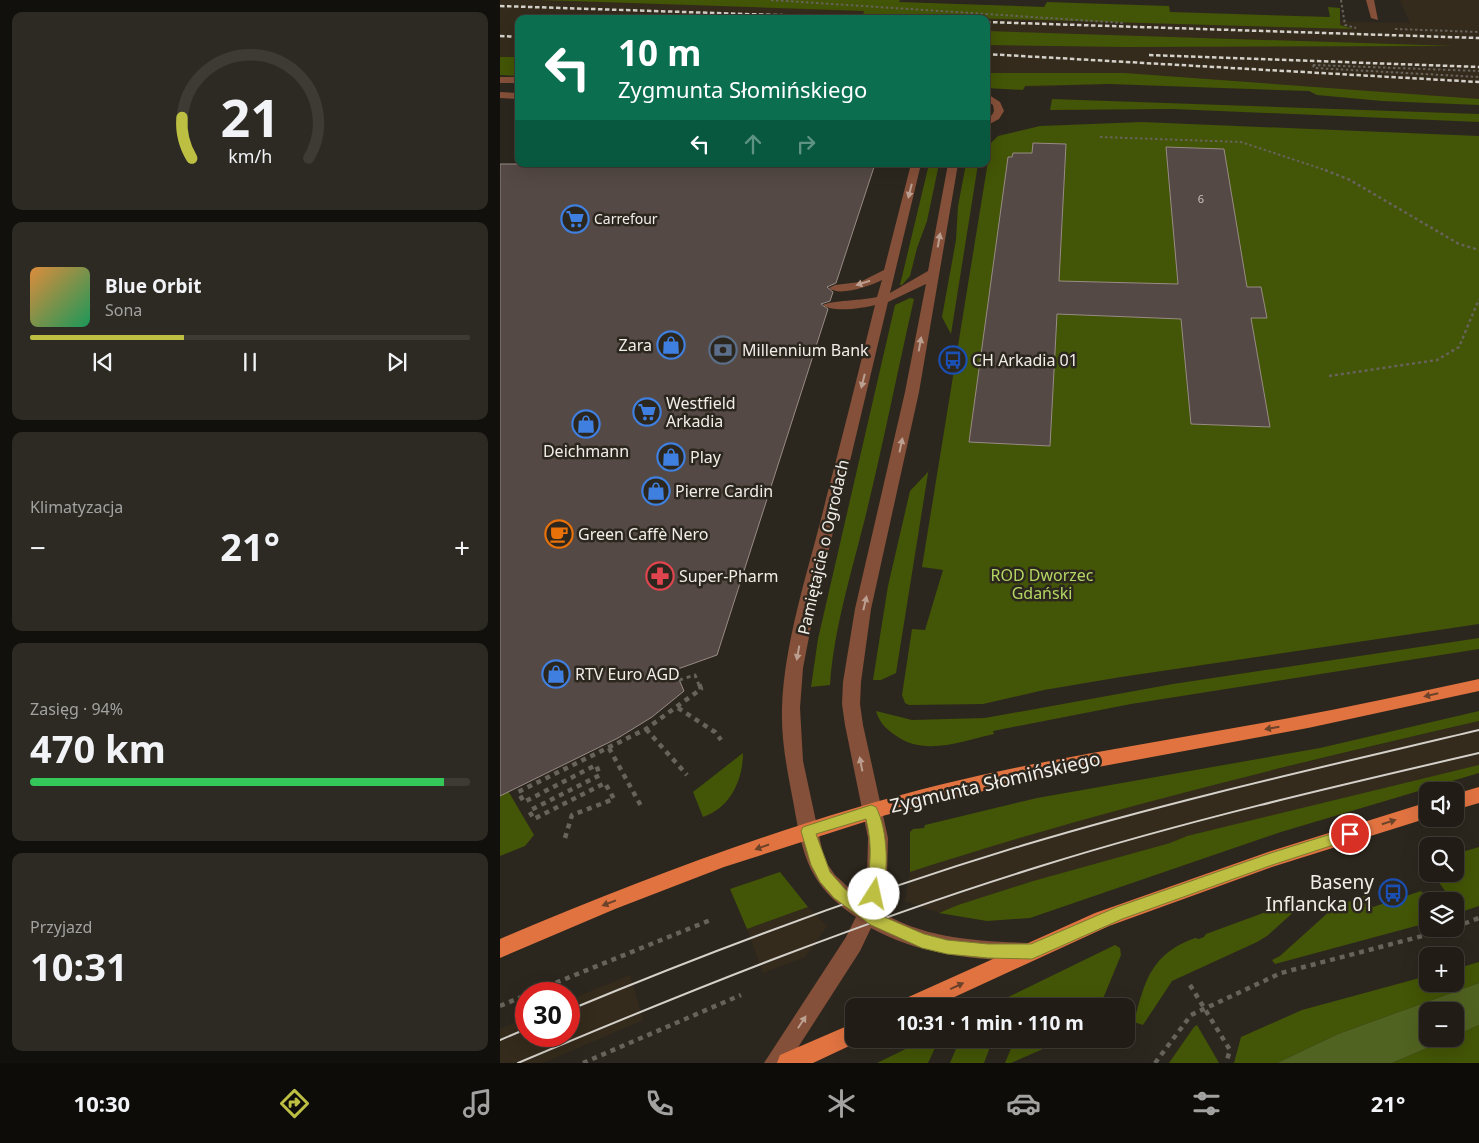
<!DOCTYPE html>
<html lang="pl">
<head>
<meta charset="utf-8">
<style>
	:root { --surface:#211d16; --page:#2d2a23; --text:#f1f3f6; --muted:#a2a2a1; --line:#3e3b35; --accent:#bdbf43 }
	body { margin:0; font-family:"Noto Sans",sans-serif; background:var(--page); color:var(--text); height:100vh; display:flex; flex-direction:column; font-size:19px; white-space:nowrap }
	* { box-sizing:border-box; margin:0 }
	p { font-size:16px; color:var(--muted) }
	.icon { flex:none; width:28px; height:28px; fill:none; stroke:currentColor; stroke-width:2; stroke-linecap:round; stroke-linejoin:round }
	.map { position:relative; flex:1; overflow:hidden }
	.panel { display:flex; flex-direction:column; gap:12px; padding:12px; background:#12100c; width:500px }
	.panel>* { flex:none }
	.guide { position:absolute; left:15px; top:15px; width:475px; height:152px; border-radius:10px; box-shadow:0 5px 20px #0002,0 0 0 1px var(--line); background:#0b6e4f; color:#fff; overflow:hidden }
	.tools { position:absolute; left:919px; top:782px; display:grid; gap:10px }
	.tools a { display:grid; place-items:center; width:45px; height:45px; border-radius:10px; background:var(--surface); box-shadow:0 5px 20px #0002,0 0 0 1px var(--line); font-size:25px }
	.speed { position:absolute; left:15px; top:982px; display:flex; gap:10px; font-size:25px; font-weight:700; text-align:center }
	.speed>* { display:grid; place-content:center; width:65px; height:65px; border-radius:50%; background:var(--surface); box-shadow:0 5px 20px #0002,0 0 0 1px var(--line); line-height:1 }
	.speed .limit { border:8px solid #d22; background:#fff; color:#111 }
	.pin { position:absolute; display:grid; place-items:center; width:42px; height:42px; color:#fff; margin:-21px; border:2px solid #fff; border-radius:50%; box-shadow:0 1px 5px #0007 }
	.me { position:absolute; width:55px; margin:-28px; rotate:10deg; stroke-linejoin:round; filter:drop-shadow(0 0 4px #0008) }
	.turn { display:flex; align-items:center; gap:18px; height:105px; padding:0 20px; font-size:22px }
	.turn .icon { width:65px; height:65px; stroke-width:2.5 }
	.turn b { display:block; font-size:35px; line-height:42px }
	.lanes { display:flex; align-items:center; height:48px; padding:0 20px; background:#0003; justify-content:center; gap:25px; direction:ltr }
	.lanes .off { opacity:.35 }
	.big { font-size:38px; font-weight:700; line-height:1.1 }
	.panel .widget { flex:1; display:flex; flex-direction:column; justify-content:center; gap:8px; min-width:0; padding:0 18px; border-radius:10px; background:var(--page) }
	.panel .dial { align-items:center; gap:0 }
	.dial svg { height:130px; overflow:visible; fill:none; stroke:var(--line); stroke-width:7; stroke-linecap:round; text-anchor:middle }
	.dial text { fill:var(--text); stroke:none }
	.song { display:flex; align-items:center; gap:15px }
	.cover { width:60px; height:60px; border-radius:8px; background:linear-gradient(135deg,hsl(30 70% 55%),hsl(150 70% 35%)) }
	.played { height:5px; border-radius:2px; background:linear-gradient(90deg,var(--accent) 35%,var(--line) 35%) }
	.keys { display:flex; justify-content:space-around; direction:ltr }
	.heat { display:flex; justify-content:space-between; align-items:center; font-size:28px; direction:ltr }
	.charge { height:8px; border-radius:4px; background:linear-gradient(90deg,#34c759 94%,var(--line) 0) }
	.trip { position:absolute; left:345px; top:998px; width:290px; height:50px; border-radius:10px; background:var(--surface); box-shadow:0 5px 20px #0002,0 0 0 1px var(--line); font-weight:700; line-height:50px; text-align:center }
	.tabs { display:flex; height:80px; justify-content:space-around; align-items:center; background:#0d0c09; color:var(--muted) }
	.tabs .icon { width:35px; height:35px }
	.tabs .active { color:var(--accent) }
	.tabs b { font-size:22px; color:var(--text) }
	main { display:flex; flex:1; min-height:0 }
	.map>svg:first-child { display:block }
</style>
</head>
<body>
<main>
<section class="panel">
<div class="widget dial"><svg viewBox="0 0 100 80">
<path d="M14 69A42 42 0 1 1 86 69"/>
<path d="M14 69A42 42 0 0 1 8 44" stroke="#bdbf43"/>
<text x="50" y="56" font-size="32" font-weight="700">21</text>
<text x="50" y="72" font-size="11">km/h</text>
</svg></div>
<div class="widget">
<div class="song"><i class="cover"></i><div><b>Blue Orbit</b><p>Sona</p></div></div>
<div class="played"></div>
<div class="keys"><svg class="icon" aria-label="previous" viewBox="0 0 24 24"><path d="M18 5L8 12l10 7zM5 5v14"/></svg><svg class="icon" aria-label="pause" viewBox="0 0 24 24"><path d="M8 5v14M16 5v14"/></svg><svg class="icon" aria-label="next" viewBox="0 0 24 24"><path d="M6 5l10 7-10 7zM19 5v14"/></svg></div>
</div>
<div class="widget"><p>Klimatyzacja</p>
<div class="heat"><a>−</a><b class="big">21°</b><a>+</a></div>
</div>
<div class="widget"><p>Zasięg · 94%</p><b class="big">470 km</b><div class="charge"></div></div>
<div class="widget"><p>Przyjazd</p><b class="big">10:31</b></div>
</section>
<div class="map">
<svg width="979" height="1063" viewBox="0 0 979 1063">
	<rect width="100%" height="100%" fill="#2c271e"/>
	<!-- built -->
	<g fill="#342b1c">
		<polygon points="0,0 400,0 399,2 830,17 849,22 910,23 900,0 979,0 979,104 815,94 809,91 609,84 543,87 486,86 486,19 19,19 19,74 0,73"/>
		<polygon points="979,721 979,765 975,767 687,836 670,843 533,881 459,905 439,913 405,901 410,872 498,844 685,791"/>
		<polygon points="308,907 327,926 317,941 305,957 263,973 247,929"/>
		<polygon points="130,975 143,1020 43,1063 0,1063 0,1029 26,1018 26,1036 69,1036 69,1000"/>
	</g>
	<!-- green -->
	<g fill="#435506">
		<polygon points="41,0 400,0 399,2 544,7 547,2 669,6 670,12 830,17 828,7 840,8 840,25 853,29 363,15 364,11"/>
		<polygon points="486,31 955,46 626,47 486,45"/>
		<polygon points="0,57 19,57 19,76 0,75"/>
		<polygon points="486,73 624,73 979,99 979,105 882,101 817,95 809,91 609,84 525,86 523,90 486,88"/>
		<polygon points="552,99 979,114 979,122 673,109 550,110"/>
		<polygon points="642,122 979,136 979,624 621,677 544,690 483,704 409,705 405,703 402,695 412,629 425,630 443,570 422,567 491,143 498,136 540,126"/>
		<polygon points="429,164 439,164 427,221 417,248 410,276 402,285 400,285"/>
		<polygon points="466,164 478,164 451,334 442,317 456,240 458,206"/>
		<path d="M410,298L414,299C398,369 384,440 367,510C353,568 334,626 330,685L311,687L318,639L395,305Z"/>
		<polygon points="429,467 396,673 381,680 373,680 388,586 410,491 428,472"/>
		<path d="M979,638V649L631,704L493,731L494,734C462,741 424,757 395,735C386,729 379,722 376,711L412,720L485,718L673,684Z"/>
		<path d="M979,711V721C788,765 597,811 410,872V832L413,829L424,828L425,825L537,798L820,748Z"/>
		<path d="M243,753C243,780 230,808 203,817L193,792Z"/>
		<polygon points="979,765 979,773 781,832 530,918 487,921 439,913 458,905 533,881 670,843 687,836"/>
		<polygon points="7,789 34,835 25,846 0,856 0,793"/>
		<polygon points="979,847 979,906 964,911 960,907 955,905 955,901 952,901 933,874 955,874 955,854"/>
		<polygon points="280,872 308,907 247,929 230,889"/>
		<polygon points="921,891 929,901 927,923 775,964 772,960 780,956 831,910 839,905 865,896 873,907"/>
		<path d="M804,898L806,901L767,936L757,942L672,981L643,1025L634,1022C645,980 651,954 695,938L699,939L704,937L706,934Z"/>
		<polygon points="615,945 620,948 621,955 600,1006 490,1006"/>
		<polygon points="979,962 979,983 838,1034 777,1063 734,1063 741,1037 802,1010 927,976 928,984 955,984 955,969"/>
		<polygon points="697,1025 719,1063 669,1063 694,1027"/>
		<polygon points="979,1025 979,1063 892,1063 948,1039 955,1039 955,1036"/>
		<polygon points="426,1039 457,1039 435,1048 428,1063 377,1063"/>
		<polygon points="460,1039 493,1039 484,1063 450,1063"/>
		<polygon points="515,1039 566,1039 511,1063 505,1063"/>
	</g>
	<!-- forest -->
	<polygon fill="#516320" points="979,983 979,1025 955,1036 955,1011 928,1011 928,1039 948,1039 892,1063 777,1063 838,1034"/>
	<!-- building -->
	<g fill="#544944" stroke="#988b85">
		<polygon points="533,143 566,144 559,281 678,284 666,147 724,149 747,287 761,287 767,318 751,318 770,427 691,424 681,319 557,314 550,446 469,442 508,157 512,157 513,153 532,153"/>
		<polygon points="0,164 375,164 336,283 327,287 333,292 330,301 321,304 328,309 217,655 175,670 184,691 152,717 118,738 0,796"/>
	</g>
	<g fill="none" stroke-linecap="round" stroke-linejoin="round">
		<!-- path-far3 -->
		<g stroke="#67635b" stroke-width="2" stroke-dasharray="2.5 2.5" stroke-linecap="butt">
			<polyline points="271,0 624,23"/>
			<polyline points="841,0 845,25 856,28"/>
			<polyline points="895,29 979,32"/>
			<polyline points="813,65 814,68 979,77"/>
			<polyline points="813,65 979,71"/>
			<polyline points="600,137 741,142 828,171"/>
		</g>
		<!-- path-far2 -->
		<g stroke="#67635b" stroke-width="2.5" stroke-dasharray="3 3" stroke-linecap="butt">
			<polyline points="825,170 850,180 959,244 979,250"/>
			<polyline points="829,376 937,360 959,347 979,299"/>
		</g>
		<!-- path-far1 -->
		<polyline stroke="#67635b" stroke-width="3" stroke-dasharray="4 4" stroke-linecap="butt" points="179,680 195,675 199,685"/>
		<!-- path -->
		<g stroke="#67635b" stroke-width="4.5" stroke-dasharray="5 5" stroke-linecap="butt">
			<polyline points="178,708 215,732 221,740"/>
			<polyline points="146,729 187,775"/>
			<polyline points="109,748 141,806"/>
			<polyline points="65,838 72,815 114,799 105,783 34,819 29,811 100,775 96,765 24,802 18,792 146,729 201,689 199,683"/>
			<polyline points="955,927 979,918"/>
			<polyline points="690,985 730,1050 726,1063"/>
			<polyline points="28,994 213,919"/>
			<polyline points="0,1006 26,995"/>
			<polyline points="83,1063 241,995"/>
			<polyline points="655,1063 691,1015 781,973 949,929"/>
		</g>
		<!-- minor -->
		<g fill="#855039" fill-rule="evenodd">
			<polygon points="866,0 874,0 878,20 871,18"/>
			<rect x="0" y="77" width="19" height="6"/>
			<polygon points="0,92 19,93 19,99 0,98"/>
			<polygon points="486,93 500,102 504,111 499,119 486,126 486,119 492,115 494,111 493,105 486,100"/>
			<path d="M411,164H421L390,293L428,271L448,164H458L419,392L371,609L361,682L360,704L363,725L388,838L387,878L378,910C423,939 477,941 529,943L536,945L539,952L536,959L529,961C474,960 420,955 371,928L360,951L288,1063H264L346,937L356,917C310,886 303,858 294,806C288,774 281,742 282,709C284,640 310,566 326,499C343,434 359,370 375,305C364,308 332,313 323,305C328,301 366,300 377,297L382,280C370,286 339,297 329,288L335,285L360,282L384,270ZM426,284L405,392L355,609L343,682L342,704L345,725L368,838L367,878L361,899L335,875L328,865L322,849L303,761L300,708L303,668L313,616L388,302Z"/>
		</g>
		<!-- major -->
		<g fill="#e17341" fill-rule="evenodd">
			<path d="M979,679V691L808,728L528,780L386,815L224,867L115,909L0,958V939C144,878 291,822 443,784C555,757 670,740 784,719C849,707 914,693 979,679Z"/>
			<polygon points="979,787 979,803 955,810 955,794"/>
			<polygon points="928,802 928,818 772,867 609,926 435,1006 401,1006 404,999 595,913 771,851"/>
			<polygon points="354,1023 354,1039 362,1039 362,1040 313,1063 277,1063 280,1055"/>
		</g>
		<!-- tram -->
		<g stroke="#d4d1ca" stroke-width="2">
			<path d="M69,1010C218,948 369,892 524,845C674,800 827,766 979,730"/>
			<polyline points="0,1040 26,1029"/>
			<path d="M18,1063C190,990 363,921 541,866C685,821 832,787 979,753"/>
		</g>
		<!-- rail -->
		<g stroke="#d4d1ca" stroke-width="2.5" stroke-dasharray="4.5 2.5" stroke-linecap="butt">
			<polyline points="0,6 399,19"/>
			<polyline points="486,22 979,38"/>
			<polyline points="0,36 19,37"/>
			<polyline points="486,54 979,82"/>
			<polyline points="649,55 979,67"/>
		</g>
	</g>
	<!-- one-way arrows -->
	<defs><path id="oneway-solid" d="M-6-.8H1V-3.2L6.5 0L1 3.2V.8H-6Z" transform="scale(1.25)"/></defs>
	<g fill="#bb9f90">
		<use href="#oneway-solid" transform="translate(410 191) rotate(104)"/>
		<use href="#oneway-solid" transform="translate(439 240) rotate(-80)"/>
		<use href="#oneway-solid" transform="translate(363 283) rotate(162)"/>
		<use href="#oneway-solid" transform="translate(420 344) rotate(-80)"/>
		<use href="#oneway-solid" transform="translate(363 381) rotate(104)"/>
		<use href="#oneway-solid" transform="translate(401 445) rotate(-78)"/>
		<use href="#oneway-solid" transform="translate(365 603) rotate(-77)"/>
		<use href="#oneway-solid" transform="translate(298 653) rotate(100)"/>
		<use href="#oneway-solid" transform="translate(361 764) rotate(-101)"/>
		<use href="#oneway-solid" transform="translate(302 1022) rotate(-57)"/>
	</g>
	<g fill="#6b422a">
		<use href="#oneway-solid" transform="translate(931 695) rotate(167)"/>
		<use href="#oneway-solid" transform="translate(772 728) rotate(170)"/>
		<use href="#oneway-solid" transform="translate(889 822) rotate(-17)"/>
		<use href="#oneway-solid" transform="translate(262 847) rotate(161)"/>
		<use href="#oneway-solid" transform="translate(109 903) rotate(159)"/>
		<use href="#oneway-solid" transform="translate(457 986) rotate(-25)"/>
	</g>
	<!-- route -->
	<path fill="#bdbf43" stroke="#7b7c2c" d="M371,805L376,807C388,830 390,876 379,899L374,901L368,899L366,894C370,866 373,847 366,819L316,834L330,872L345,889L382,916L424,934L447,940L488,944H531L617,907L771,853L850,828L855,830L857,834L855,838L772,865L622,919L532,959L488,958L447,954L422,948L371,925L334,898L320,882L311,865L301,831L303,827Z"/>
	<!-- icons -->
	<defs>
		<g id="supermarket-ring" transform="scale(1.4375)"><circle r="9.5" fill="#2c271e" stroke="#3f7fe0" stroke-width="1.5"/><path d="M-6-5.5h2.5l.6 2H6L4.5 2H-2.5L-4.4-4H-6ZM-1.5 3.2a1.3 1.3 0 1 0 .1 0ZM3 3.2a1.3 1.3 0 1 0 .1 0Z" fill="#3f7fe0"/></g>
		<g id="shop-ring" transform="scale(1.4375)"><circle r="9.5" fill="#2c271e" stroke="#3f7fe0" stroke-width="1.5"/><path d="M-5-2.5h2.3a2.7 3.5 0 0 1 5.4 0H5L5.5 6h-11ZM-1.5-2.5h3a1.5 2.3 0 0 0-3 0Z" fill="#3f7fe0"/></g>
		<g id="bank-ring" transform="scale(1.4375)"><circle r="9.5" fill="#2c271e" stroke="#5c6f8a" stroke-width="1.5"/><path d="M-6-4H6V4H-6ZM0-2.3a2.3 2.3 0 1 0 0 4.6a2.3 2.3 0 1 0 0-4.6Z" fill="#5c6f8a"/></g>
		<g id="bus-ring" transform="scale(1.4375)"><circle r="9.5" fill="#2c271e" stroke="#1a4fb4" stroke-width="1.5"/><path d="M-5-6H5V4H4V6H2V4H-2V6H-4V4H-5ZM-3.5-4V0h7V-4ZM-3.5 1.2v1.5H-2V1.2ZM2 1.2v1.5H3.5V1.2Z" fill="#1a4fb4"/></g>
		<g id="cafe-ring" transform="scale(1.4375)"><circle r="9.5" fill="#2c271e" stroke="#e8710a" stroke-width="1.5"/><path d="M-5.5-4.5H6V0H3Q3 3.5 0 3.5H-2.5Q-5.5 3.5-5.5 0ZM3-3.2v2h1.7v-2ZM-6 4.5H4V6H-6Z" fill="#e8710a"/></g>
		<g id="pharmacy-ring" transform="scale(1.4375)"><circle r="9.5" fill="#2c271e" stroke="#e0444e" stroke-width="1.5"/><path d="M-2-6h4v4h4v4h-4v4h-4v-4h-4v-4h4Z" fill="#e0444e"/></g>
	</defs>
	<g fill-rule="evenodd">
		<use href="#supermarket-ring" x="75" y="219"/>
		<use href="#shop-ring" x="171" y="345"/>
		<use href="#bank-ring" x="223" y="350"/>
		<use href="#bus-ring" x="453" y="360"/>
		<use href="#supermarket-ring" x="147" y="412"/>
		<use href="#shop-ring" x="86" y="424"/>
		<use href="#shop-ring" x="171" y="457"/>
		<use href="#shop-ring" x="156" y="491"/>
		<use href="#cafe-ring" x="59" y="534"/>
		<use href="#pharmacy-ring" x="160" y="576"/>
		<use href="#shop-ring" x="56" y="674"/>
		<use href="#bus-ring" x="893" y="893"/>
	</g>
	<g text-anchor="middle" stroke-width="5" stroke-linejoin="round" paint-order="stroke">
		<!-- far-number labels -->
		<g font-size="11" fill="#cac5bf">
			<text x="701" y="203">6</text>
		</g>
		<!-- far-poi labels -->
		<g font-size="14" fill="#f1eee8" stroke="#2c271e" text-anchor="start">
			<text x="94" y="224">Carrefour</text>
		</g>
		<!-- poi labels -->
		<g font-size="16" fill="#f1eee8" stroke="#2c271e" text-anchor="start">
			<text x="152" y="351" text-anchor="end">Zara</text>
			<text x="242" y="356">Millennium Bank</text>
			<text x="472" y="366">CH Arkadia 01</text>
			<text x="166" y="409">Westfield<tspan x="166" dy="18">Arkadia</tspan></text>
			<text x="86" y="457" text-anchor="middle">Deichmann</text>
			<text x="190" y="463">Play</text>
			<text x="175" y="497">Pierre Cardin</text>
			<text x="78" y="540">Green Caffè Nero</text>
			<text x="179" y="582">Super-Pharm</text>
			<text x="75" y="680">RTV Euro AGD</text>
		</g>
		<!-- street labels -->
		<g font-size="16" fill="#f1eee8" stroke="#2c271e">
			<text transform="translate(323 547) rotate(-77)" y="6">Pamiętajcie o Ogrodach</text>
		</g>
		<!-- park labels -->
		<g font-size="16" fill="#b4d662" stroke="#2c271e">
			<text x="542" y="581">ROD Dworzec<tspan x="542" dy="18">Gdański</tspan></text>
		</g>
		<!-- near-street labels -->
		<g font-size="19" fill="#f1eee8" stroke="#2c271e">
			<text transform="translate(495 782) rotate(-13)" y="7">Zygmunta Słomińskiego</text>
		</g>
		<!-- near-poi labels -->
		<g font-size="19" fill="#f1eee8" stroke="#2c271e" text-anchor="end">
			<text x="874" y="889">Baseny<tspan x="874" dy="22">Inflancka 01</tspan></text>
		</g>
	</g>
</svg>
<div class="tools">
<a><svg class="icon" aria-label="sound" viewBox="0 0 24 24"><path d="M4 9h4l5-4v14l-5-4H4zM17 9q2 3 0 6"/></svg></a>
<a><svg class="icon" aria-label="search" viewBox="0 0 24 24"><circle cx="10" cy="10" r="6"/><path d="M15 15l6 6"/></svg></a>
<a><svg class="icon" aria-label="layers" viewBox="0 0 24 24"><path d="M12 4l9 5-9 5-9-5zM3 14l9 5 9-5"/></svg></a>
<a>+</a>
<a>−</a>
</div>
<div class="speed"><div class="limit">30</div></div>
<div class="pin" style="left:850px;top:834px;background:#d93025"><svg class="icon" aria-label="arrive" viewBox="0 0 24 24"><path d="M6 21V4h12l-3 4 3 4H6"/></svg></div>
<svg class="me" style="left:374px;top:894px" viewBox="-20 -20 40 40"><circle r="19" fill="#fff"/><path d="M0-13L10 11 0 6-10 11z" fill="#bdbf43"/></svg>
<div class="trip">10:31 · 1 min · 110 m</div>
<div class="guide">
<div class="turn"><svg class="icon" aria-label="left" viewBox="0 0 24 24"><path d="M17 20v-9H6M10 6l-5 5 5 5"/></svg><div><b>10 m</b>Zygmunta Słomińskiego</div></div>
<div class="lanes"><svg class="icon" aria-label="left" viewBox="0 0 24 24"><path d="M17 20v-9H6M10 6l-5 5 5 5"/></svg><svg class="icon off" aria-label="ahead" viewBox="0 0 24 24"><path d="M12 20V5M6 11l6-6 6 6"/></svg><svg class="icon off" aria-label="right" viewBox="0 0 24 24"><path d="M7 20v-9h11M14 6l5 5-5 5"/></svg></div>
</div>
</div>
</main>
<nav class="tabs">
<b>10:30</b>
<svg class="icon active" aria-label="directions" viewBox="0 0 24 24"><path d="M12 3l9 9-9 9-9-9zM9 14v-3h6M13 9l2 2-2 2"/></svg>
<svg class="icon" aria-label="music" viewBox="0 0 24 24"><path d="M9 18V5l10-2v13"/><circle cx="6" cy="18" r="3"/><circle cx="16" cy="16" r="3"/></svg>
<svg class="icon" aria-label="phone" viewBox="0 0 24 24"><path d="M5 4h4l2 5-3 2q2 4 5 5l2-3 5 2v4C11 20 4 13 5 4z"/></svg>
<svg class="icon" aria-label="climate" viewBox="0 0 24 24"><path d="M12 3v18M4 7l16 10M4 17L20 7"/></svg>
<svg class="icon" aria-label="car" viewBox="0 0 24 24"><path d="M5 17H2v-5l4-1 3-4h7l3 4 3 1v5h-3M9 17h6M6 11h13"/><circle cx="7" cy="17" r="2"/><circle cx="17" cy="17" r="2"/></svg>
<svg class="icon" aria-label="filters" viewBox="0 0 24 24"><path d="M4 7h16M4 17h16"/><circle cx="9" cy="7" r="2"/><circle cx="15" cy="17" r="2"/></svg>
<b>21°</b>
</nav>
</body>
</html>
